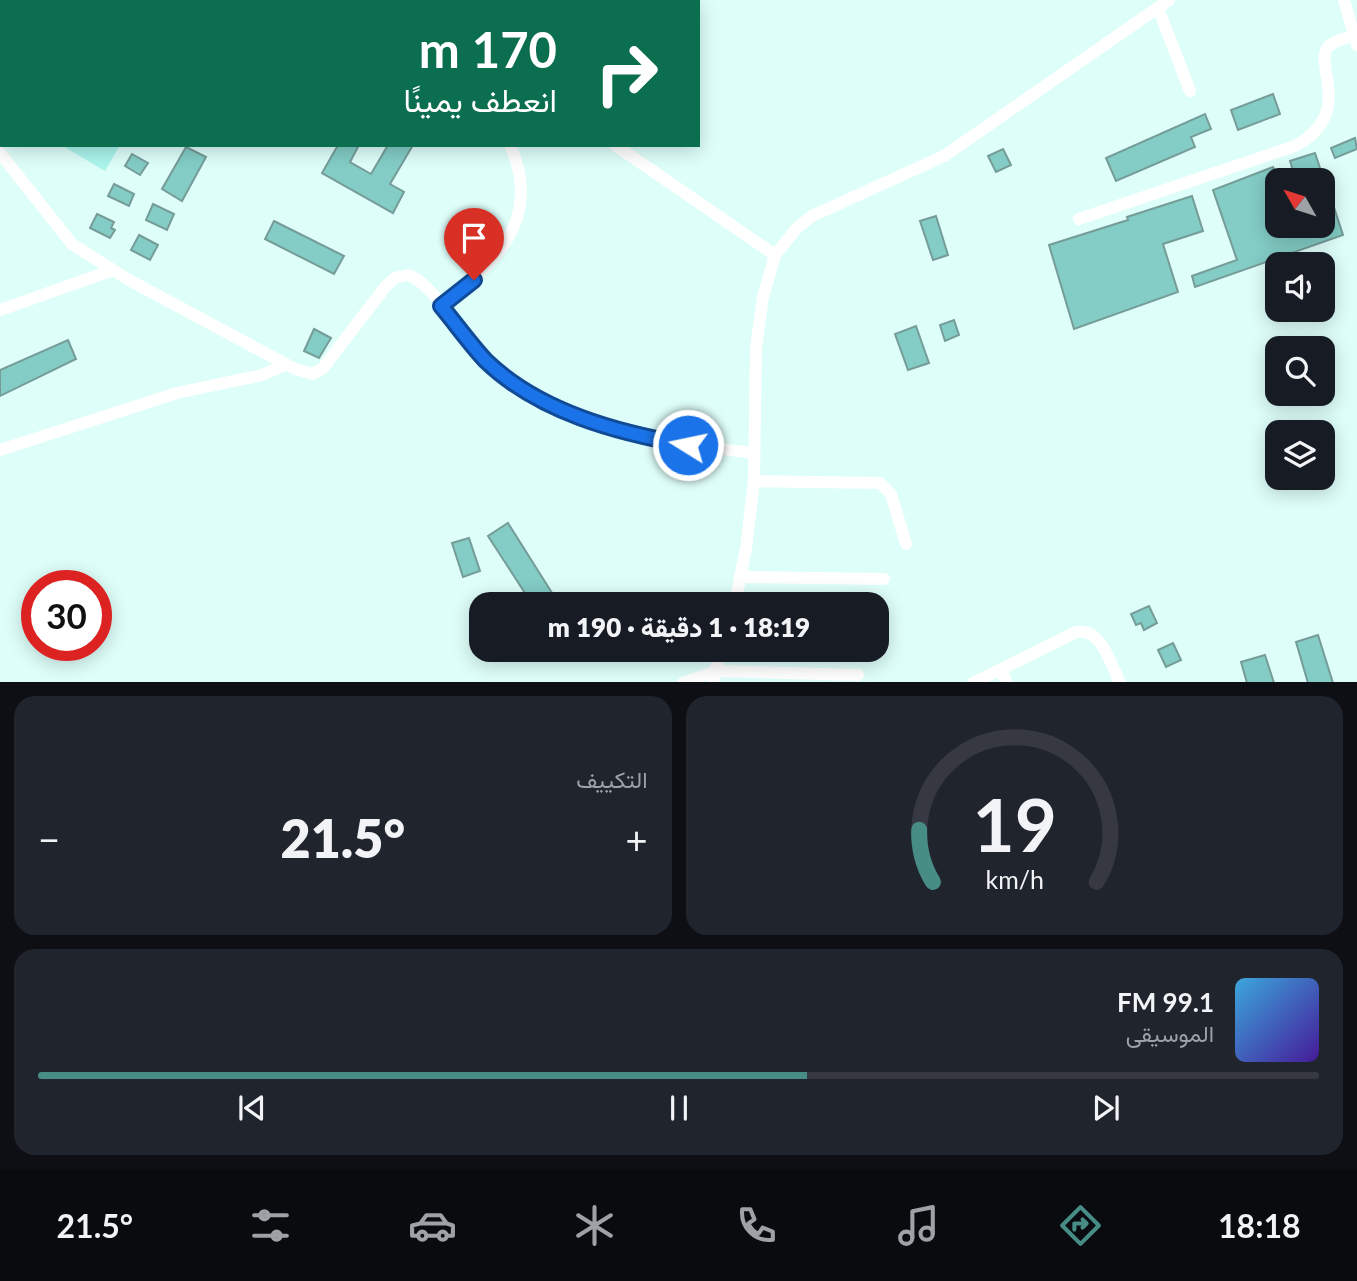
<!DOCTYPE html>
<html lang="ar">
<head>
<meta charset="utf-8">
<style>
	:root { --surface:#171b24; --page:#20242c; --text:#f1f3f6; --muted:#9ea1a6; --line:#363941; --accent:#478d86 }
	body { margin:0; font-family:Lato,Vazirmatn,sans-serif; background:var(--page); color:var(--text); direction:rtl; height:100vh; display:flex; flex-direction:column; font-size:26px; white-space:nowrap }
	* { box-sizing:border-box; margin:0 }
	p { font-size:23px; color:var(--muted) }
	.icon { flex:none; width:38px; height:38px; fill:none; stroke:currentColor; stroke-width:2; stroke-linecap:round; stroke-linejoin:round }
	.map { position:relative; height:682px; overflow:hidden; direction:ltr }
	.panel { display:flex; flex-direction:column; gap:14px; padding:14px; background:#0d0f14; flex:1 }
	.panel>* { flex:none }
	.banner { position:absolute; left:0px; top:0px; width:700px; height:147px; box-shadow:0 4px 18px #0003; direction:rtl; background:#0b6e4f; color:#fff; overflow:hidden }
	.needle { width:46px; rotate:309deg }
	.fabs { position:absolute; left:1265px; top:168px; display:grid; gap:14px }
	.fabs a { display:grid; place-items:center; width:70px; height:70px; border-radius:14px; background:var(--surface); box-shadow:0 4px 18px #0003; font-size:35px }
	.speed { position:absolute; left:21px; top:570px; display:flex; gap:14px; font-size:35px; font-weight:700; text-align:center }
	.speed>* { display:grid; place-content:center; width:91px; height:91px; border-radius:50%; background:var(--surface); box-shadow:0 4px 18px #0003; line-height:1 }
	.speed .limit { border:10px solid #d22; background:#fff; color:#111 }
	.pin { position:absolute; display:grid; place-items:center; width:60px; height:60px; color:#fff; margin:-72px -30px; border-radius:50% 50% 50% 0; rotate:-45deg; box-shadow:0 0 7px #0007 }
	.pin .icon { rotate:45deg }
	.me { position:absolute; width:77px; margin:-38px; rotate:280deg; stroke-linejoin:round; filter:drop-shadow(0 0 5px #0008) }
	.turn { display:flex; align-items:center; gap:24px; height:147px; padding:0 28px; font-size:32px }
	.turn .icon { width:91px; height:91px; stroke-width:2.5 }
	.turn b { display:block; font-size:49px; line-height:60px }
	.big { font-size:52px; font-weight:800; line-height:1.1 }
	.panel .tile { flex:1; display:flex; flex-direction:column; justify-content:center; gap:10px; min-width:0; padding:0 24px; border-radius:21px; background:var(--page) }
	.panel .dial { align-items:center; gap:0 }
	.dial svg { height:182px; overflow:visible; fill:none; stroke:var(--line); stroke-width:7; stroke-linecap:round; text-anchor:middle }
	.dial text { fill:var(--text); stroke:none }
	.song { display:flex; align-items:center; gap:21px }
	.cover { width:84px; height:84px; border-radius:10px; background:linear-gradient(135deg,hsl(200 70% 55%),hsl(260 70% 35%)) }
	.played { height:7px; border-radius:4px; background:linear-gradient(90deg,var(--accent) 60%,var(--line) 60%) }
	.keys { display:flex; justify-content:space-around; direction:ltr }
	.heat { display:flex; justify-content:space-between; align-items:center; font-size:38px; direction:ltr }
	.panel .tiles { flex:1; display:grid; gap:14px; grid-template-columns:1fr 1fr }
	.tile:last-child { grid-column:span 2 }
	.trip { position:absolute; left:469px; top:592px; width:420px; height:70px; border-radius:21px; background:var(--surface); box-shadow:0 4px 18px #0003; font-weight:800; line-height:70px; text-align:center; direction:rtl }
	.tabs { display:flex; height:112px; justify-content:space-around; align-items:center; background:#090b0e; color:var(--muted) }
	.tabs .icon { width:49px; height:49px }
	.tabs .on { color:var(--accent) }
	.tabs b { font-size:32px; color:var(--text) }
	.map>svg:first-child { display:block }
</style>
</head>
<body>
<div class="map">
<svg width="1357" height="683" viewBox="0 0 1357 683">
	<rect width="100%" height="100%" fill="#defefa"/>
	<!-- green -->
	<polygon fill="#abf5ed" points="61,145 120,145 105,171"/>
	<!-- building -->
	<g fill="#83cdc6" stroke="#769c98" stroke-width="2">
		<polygon points="1273,94 1280,114 1238,130 1231,110"/>
		<polygon points="1205,114 1211,129 1191,137 1195,147 1116,181 1106,158"/>
		<polygon points="1355,138 1357,149 1335,158 1331,148"/>
		<polygon points="338,145 359,145 350,162 371,174 388,145 413,145 390,184 404,192 393,213 322,173"/>
		<polygon points="186,147 206,157 182,201 162,189"/>
		<polygon points="1003,149 1011,165 996,172 988,156"/>
		<polygon points="1315,153 1324,180 1296,180 1290,161"/>
		<polygon points="132,154 148,163 140,175 125,166"/>
		<polygon points="1273,167 1278,179 1278,226 1323,226 1325,180 1343,235 1195,287 1192,276 1237,260 1213,190"/>
		<polygon points="114,184 134,194 129,206 108,196"/>
		<polygon points="1192,196 1203,231 1163,244 1178,292 1074,329 1049,245 1128,220 1127,217"/>
		<polygon points="153,204 174,214 167,230 146,220"/>
		<polygon points="97,214 114,222 111,228 115,230 110,238 90,228"/>
		<polygon points="936,216 948,255 933,260 920,221"/>
		<polygon points="274,221 344,256 334,274 265,239"/>
		<polygon points="139,235 158,245 150,260 131,250"/>
		<polygon points="954,320 959,335 945,341 940,325"/>
		<polygon points="916,326 929,363 908,370 895,334"/>
		<polygon points="314,329 331,338 319,358 304,351"/>
		<polygon points="68,340 76,359 0,396 0,370"/>
		<polygon points="508,523 559,604 532,604 488,536"/>
		<polygon points="469,538 480,571 463,577 452,543"/>
		<polygon points="1149,606 1157,623 1144,630 1141,623 1136,625 1131,614"/>
		<polygon points="1318,635 1333,683 1308,683 1296,642"/>
		<polygon points="1173,643 1181,660 1166,667 1158,650"/>
		<polygon points="1265,655 1274,683 1247,683 1241,662"/>
	</g>
	<g fill="none" stroke-linecap="round" stroke-linejoin="round">
		<!-- minor -->
		<g stroke="#fff" stroke-width="12">
			<polyline points="1344,0 1357,45"/>
			<polyline points="527,2 528,0"/>
			<polyline points="1158,8 1190,91"/>
			<polyline points="615,145 775,255"/>
			<path d="M0,153L72,244L129,280L295,369L313,374L323,368L386,286L395,278L408,275C432,282 466,340 486,360C555,428 663,442 753,453"/>
			<path d="M1079,219L1295,146C1357,112 1311,63 1329,46C1335,40 1347,38 1354,36"/>
			<path d="M441,306C494,263 544,220 510,145"/>
			<polyline points="0,310 113,270"/>
			<polyline points="0,450 177,393 262,375 285,365"/>
			<polyline points="754,481 880,483 891,494 906,544"/>
			<polyline points="740,577 884,579"/>
			<polyline points="735,604 746,548 754,481 756,348 763,297 775,255 797,228 812,216 944,156 1169,0"/>
			<polyline points="1001,670 1007,683"/>
			<polyline points="683,683 715,671 722,649"/>
			<polyline points="714,683 715,671 858,675"/>
			<path d="M973,683L1076,632C1101,627 1111,664 1120,683"/>
		</g>
	</g>
	<g fill="none" stroke-linecap="round" stroke-linejoin="round">
		<!-- route casing -->
		<g stroke="#114b97" stroke-width="18">
			<path id="route" d="M474,280L441,306C456,324 470,344 486,361C539,412 618,433 688,445"/>
		</g>
		<!-- route -->
		<use href="#route" stroke="#1a73e8" stroke-width="12"/>
	</g>
</svg>
<div class="fabs">
<a><svg class="needle" viewBox="-14 -14 28 28"><path d="M0-13l5 13h-10z" fill="#e53935"/><path d="M0 13l5-13h-10z" fill="#9ea1a6"/></svg></a>
<a><svg class="icon" aria-label="sound" viewBox="0 0 24 24"><path d="M4 9h4l5-4v14l-5-4H4zM17 9q2 3 0 6"/></svg></a>
<a><svg class="icon" aria-label="search" viewBox="0 0 24 24"><circle cx="10" cy="10" r="6"/><path d="M15 15l6 6"/></svg></a>
<a><svg class="icon" aria-label="layers" viewBox="0 0 24 24"><path d="M12 4l9 5-9 5-9-5zM3 14l9 5 9-5"/></svg></a>
</div>
<div class="speed"><div class="limit">30</div></div>
<div class="pin" style="left:474px;top:280px;background:#d93025"><svg class="icon" aria-label="arrive" viewBox="0 0 24 24"><path d="M6 21V4h12l-3 4 3 4H6"/></svg></div>
<svg class="me" style="left:688px;top:445px" viewBox="-20 -20 40 40"><circle r="17" fill="#1a73e8" stroke="#fff" stroke-width="3"/><path d="M0-11L8 9 0 5-8 9z" fill="#fff"/></svg>
<div class="trip">18:19 · 1 دقيقة · 190 m</div>
<div class="banner">
<div class="turn"><svg class="icon" aria-label="right" viewBox="0 0 24 24"><path d="M7 20v-9h11M14 6l5 5-5 5"/></svg><div><b>170 m</b>انعطف يمينًا</div></div>
</div>
</div>
<section class="panel">
<div class="tiles">
<div class="tile dial"><svg viewBox="0 0 100 80">
<path d="M14 69A42 42 0 1 1 86 69"/>
<path d="M14 69A42 42 0 0 1 8 46" stroke="#478d86"/>
<text x="50" y="56" font-size="32" font-weight="700">19</text>
<text x="50" y="72" font-size="11">km/h</text>
</svg></div>
<div class="tile"><p>التكييف</p>
<div class="heat"><a>−</a><b class="big">21.5°</b><a>+</a></div>
</div>
<div class="tile">
<div class="song"><i class="cover"></i><div><b>99.1 FM</b><p>الموسيقى</p></div></div>
<div class="played"></div>
<div class="keys"><svg class="icon" aria-label="previous" viewBox="0 0 24 24"><path d="M18 5L8 12l10 7zM5 5v14"/></svg><svg class="icon" aria-label="pause" viewBox="0 0 24 24"><path d="M8 5v14M16 5v14"/></svg><svg class="icon" aria-label="next" viewBox="0 0 24 24"><path d="M6 5l10 7-10 7zM19 5v14"/></svg></div>
</div>
</div>
</section>
<nav class="tabs">
<b>18:18</b>
<svg class="icon on" aria-label="directions" viewBox="0 0 24 24"><path d="M12 3l9 9-9 9-9-9zM9 14v-3h6M13 9l2 2-2 2"/></svg>
<svg class="icon" aria-label="music" viewBox="0 0 24 24"><path d="M9 18V5l10-2v13"/><circle cx="6" cy="18" r="3"/><circle cx="16" cy="16" r="3"/></svg>
<svg class="icon" aria-label="phone" viewBox="0 0 24 24"><path d="M5 4h4l2 5-3 2q2 4 5 5l2-3 5 2v4C11 20 4 13 5 4z"/></svg>
<svg class="icon" aria-label="climate" viewBox="0 0 24 24"><path d="M12 3v18M4 7l16 10M4 17L20 7"/></svg>
<svg class="icon" aria-label="car" viewBox="0 0 24 24"><path d="M5 17H2v-5l4-1 3-4h7l3 4 3 1v5h-3M9 17h6M6 11h13"/><circle cx="7" cy="17" r="2"/><circle cx="17" cy="17" r="2"/></svg>
<svg class="icon" aria-label="filters" viewBox="0 0 24 24"><path d="M4 7h16M4 17h16"/><circle cx="9" cy="7" r="2"/><circle cx="15" cy="17" r="2"/></svg>
<b>21.5°</b>
</nav>
</body>
</html>
